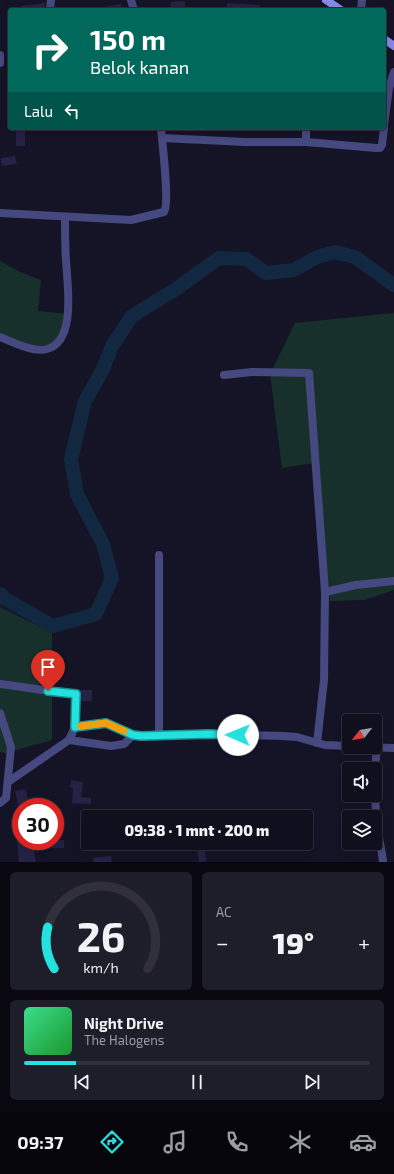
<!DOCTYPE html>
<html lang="id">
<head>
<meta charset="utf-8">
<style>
	:root { --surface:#100f1d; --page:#1e1d2a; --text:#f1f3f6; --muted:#9c9ca4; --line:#302f3b; --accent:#24e0de }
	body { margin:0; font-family:"Exo 2",sans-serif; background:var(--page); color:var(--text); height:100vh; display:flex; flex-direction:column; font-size:15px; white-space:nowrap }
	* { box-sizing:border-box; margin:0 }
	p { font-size:13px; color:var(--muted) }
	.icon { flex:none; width:22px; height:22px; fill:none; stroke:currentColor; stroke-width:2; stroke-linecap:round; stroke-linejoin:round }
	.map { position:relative; height:862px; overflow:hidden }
	.side { display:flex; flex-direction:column; gap:10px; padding:10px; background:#090810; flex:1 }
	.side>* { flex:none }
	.guide { position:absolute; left:8px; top:8px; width:378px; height:122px; border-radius:4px; box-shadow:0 2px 10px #0003,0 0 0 1px var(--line); background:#00695c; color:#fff; overflow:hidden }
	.needle { width:26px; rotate:239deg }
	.buttons { position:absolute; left:342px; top:714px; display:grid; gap:8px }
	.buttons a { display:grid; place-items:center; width:40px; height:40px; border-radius:4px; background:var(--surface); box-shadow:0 2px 10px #0003,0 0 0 1px var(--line); font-size:20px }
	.speed { position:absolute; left:12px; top:798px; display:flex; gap:8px; font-size:20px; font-weight:700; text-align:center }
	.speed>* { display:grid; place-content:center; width:52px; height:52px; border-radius:50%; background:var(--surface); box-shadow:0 2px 10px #0003,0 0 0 1px var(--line); line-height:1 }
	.speed .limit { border:6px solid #d22; background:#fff; color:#111 }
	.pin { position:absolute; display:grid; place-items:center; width:34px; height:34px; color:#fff; margin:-41px -17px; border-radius:50% 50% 50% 0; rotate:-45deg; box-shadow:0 0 4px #0007 }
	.pin .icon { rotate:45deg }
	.me { position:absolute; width:44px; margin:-22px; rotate:271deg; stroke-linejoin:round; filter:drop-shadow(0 0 3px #0008) }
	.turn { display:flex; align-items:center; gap:14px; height:84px; padding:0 16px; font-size:18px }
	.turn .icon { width:52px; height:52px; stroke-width:2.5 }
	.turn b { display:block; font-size:28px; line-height:34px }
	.then { display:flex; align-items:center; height:38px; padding:0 16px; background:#0003; gap:8px; font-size:15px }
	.big { font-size:30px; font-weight:800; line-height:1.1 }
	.side .tile { flex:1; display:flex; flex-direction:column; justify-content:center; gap:6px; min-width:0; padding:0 14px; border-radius:6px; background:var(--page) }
	.side .dial { align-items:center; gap:0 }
	.dial svg { height:104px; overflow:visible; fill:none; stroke:var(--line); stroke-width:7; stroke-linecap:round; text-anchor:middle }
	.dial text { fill:var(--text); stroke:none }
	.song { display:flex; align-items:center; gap:12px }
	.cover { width:48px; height:48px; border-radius:6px; background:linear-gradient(135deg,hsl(150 70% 55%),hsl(130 70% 35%)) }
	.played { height:4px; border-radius:2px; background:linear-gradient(90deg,var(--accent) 15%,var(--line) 15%) }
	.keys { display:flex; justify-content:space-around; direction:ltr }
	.heat { display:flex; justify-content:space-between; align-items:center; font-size:22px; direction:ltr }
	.side .tiles { flex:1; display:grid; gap:10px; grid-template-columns:1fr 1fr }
	.tile:last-child { grid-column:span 2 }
	.trip { position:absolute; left:81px; top:810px; width:232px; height:40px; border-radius:4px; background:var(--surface); box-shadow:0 2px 10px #0003,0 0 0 1px var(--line); font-weight:800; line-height:40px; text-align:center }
	.tabs { display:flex; height:64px; justify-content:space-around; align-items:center; background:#06060c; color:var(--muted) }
	.tabs .icon { width:28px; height:28px }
	.tabs .on { color:var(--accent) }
	.tabs b { font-size:18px; color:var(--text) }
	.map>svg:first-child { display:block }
</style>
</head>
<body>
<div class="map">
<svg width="394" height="862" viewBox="0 0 394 862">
	<rect width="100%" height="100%" fill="#151427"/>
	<!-- green -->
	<g fill="#17302c">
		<path d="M0,261L20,272L41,280L38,311L67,314L62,334L51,345C31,347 18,342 0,334Z"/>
		<polygon points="394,313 394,590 364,600 330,601 315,463 282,468 270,374 295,323"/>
		<polygon points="0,607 52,633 52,740 6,753 0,752"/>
	</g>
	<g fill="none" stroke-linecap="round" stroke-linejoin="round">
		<!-- river -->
		<polyline stroke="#122841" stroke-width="14" points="0,594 5,599 53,626 96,614 112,578 103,544 77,494 71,459 85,401 103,369 112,346 132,316 176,289 219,258 246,259 266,273 294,270 317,257 335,252 355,257 394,285"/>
	</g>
	<!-- building -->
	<g fill="#252245">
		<polygon points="185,1 185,8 171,9 171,2"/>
		<polygon points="45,3 45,10 22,10 21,6"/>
		<polygon points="227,3 260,5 260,10 227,10"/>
		<polygon points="121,4 122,10 104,10 104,7"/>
		<rect x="16" y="129" width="9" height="17"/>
		<polygon points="15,156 17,164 2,166 1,158"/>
		<polygon points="80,690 92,690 92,701 81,701 81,694"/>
		<polygon points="71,780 83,782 81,797 91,798 91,804 72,803 73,788 70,787"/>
		<polygon points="25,789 29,802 18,805 15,791"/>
		<polygon points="64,840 64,848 48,848 48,841"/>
		<polygon points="17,841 28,841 29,847 33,846 36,862 19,862"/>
		<polygon points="205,849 206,861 199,862 197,850"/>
		<polygon points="111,856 112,862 94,862 93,858"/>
	</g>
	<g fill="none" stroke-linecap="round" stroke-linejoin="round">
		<!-- street -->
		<g stroke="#45497f" stroke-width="8">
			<polyline points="131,0 134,10"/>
			<polyline points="50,10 51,0"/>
			<polyline points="361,10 362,0"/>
			<polyline points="0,55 0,63"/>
			<polyline points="384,125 389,88 394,72"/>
			<polyline points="162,138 245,142 306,142 376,148 380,148 382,145 384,128"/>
			<polyline points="306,142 306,128"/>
			<path d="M0,213L131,220L164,212C170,203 162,142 161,128"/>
			<path d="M0,337C12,342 34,353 47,349C77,341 67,283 66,260C65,246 65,231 65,217"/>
			<polyline points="224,375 252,372 309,373 325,592 324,680 317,743"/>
			<polyline points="325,592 356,585 394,581"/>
			<path d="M0,684C26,687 51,692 76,694L75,727L69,740"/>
			<polyline points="0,713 11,747 6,798 0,803"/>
			<polyline points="75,727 106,723 133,735 141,736 209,734 283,736 297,737 325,745 349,746"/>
			<path d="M379,731C374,762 374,794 377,825C378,837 382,849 383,862"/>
			<polyline points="159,736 159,555"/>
			<polyline points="357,747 394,748"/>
			<polyline points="8,782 69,740 111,746 124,744 133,735"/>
		</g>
		<!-- secondary -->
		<g stroke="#828bed" stroke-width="8">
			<polyline points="326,0 341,10"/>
			<polyline points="384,39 394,46"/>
		</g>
	</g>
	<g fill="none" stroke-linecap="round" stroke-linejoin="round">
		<!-- route casing -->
		<g stroke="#179290" stroke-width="10">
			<polyline id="route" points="48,691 76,694 75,727 106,723 133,735 141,736 209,734 238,735"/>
		</g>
		<!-- route -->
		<use href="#route" stroke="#24e0de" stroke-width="7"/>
		<!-- slow -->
		<polyline stroke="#f59e0b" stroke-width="7" points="81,726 106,723 124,731"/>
	</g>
</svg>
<div class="buttons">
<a><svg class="needle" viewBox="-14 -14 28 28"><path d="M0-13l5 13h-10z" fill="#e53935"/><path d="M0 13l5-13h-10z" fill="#9c9ca4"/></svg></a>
<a><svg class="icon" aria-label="sound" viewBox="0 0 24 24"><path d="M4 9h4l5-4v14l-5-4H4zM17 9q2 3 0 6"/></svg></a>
<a><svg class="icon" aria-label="layers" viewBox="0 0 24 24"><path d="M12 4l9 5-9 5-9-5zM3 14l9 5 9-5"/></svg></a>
</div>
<div class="speed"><div class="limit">30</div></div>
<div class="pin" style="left:48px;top:691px;background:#d93025"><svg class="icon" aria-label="arrive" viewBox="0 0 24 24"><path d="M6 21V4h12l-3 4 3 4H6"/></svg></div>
<svg class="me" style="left:238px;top:735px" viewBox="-20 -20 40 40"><circle r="19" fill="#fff"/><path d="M0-13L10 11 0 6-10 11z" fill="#24e0de"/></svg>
<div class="trip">09:38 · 1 mnt · 200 m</div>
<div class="guide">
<div class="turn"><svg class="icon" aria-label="right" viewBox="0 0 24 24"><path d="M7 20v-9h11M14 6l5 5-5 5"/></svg><div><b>150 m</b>Belok kanan</div></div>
<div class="then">Lalu<svg class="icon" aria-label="left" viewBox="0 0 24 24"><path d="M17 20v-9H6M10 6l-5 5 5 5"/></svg></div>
</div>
</div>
<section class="side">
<div class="tiles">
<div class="tile dial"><svg viewBox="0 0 100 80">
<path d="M14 69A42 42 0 1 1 86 69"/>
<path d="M14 69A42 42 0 0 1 9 37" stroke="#24e0de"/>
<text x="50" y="56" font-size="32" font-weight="700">26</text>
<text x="50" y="72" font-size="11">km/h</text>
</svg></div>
<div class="tile"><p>AC</p>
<div class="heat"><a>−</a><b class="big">19°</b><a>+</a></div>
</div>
<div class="tile">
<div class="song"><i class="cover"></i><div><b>Night Drive</b><p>The Halogens</p></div></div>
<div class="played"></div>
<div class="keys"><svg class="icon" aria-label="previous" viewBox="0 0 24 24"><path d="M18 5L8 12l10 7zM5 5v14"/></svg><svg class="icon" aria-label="pause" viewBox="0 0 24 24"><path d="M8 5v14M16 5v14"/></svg><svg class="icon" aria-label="next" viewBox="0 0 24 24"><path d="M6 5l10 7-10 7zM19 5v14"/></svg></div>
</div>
</div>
</section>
<nav class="tabs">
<b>09:37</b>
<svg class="icon on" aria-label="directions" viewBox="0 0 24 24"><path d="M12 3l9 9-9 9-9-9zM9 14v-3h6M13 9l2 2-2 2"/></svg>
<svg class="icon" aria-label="music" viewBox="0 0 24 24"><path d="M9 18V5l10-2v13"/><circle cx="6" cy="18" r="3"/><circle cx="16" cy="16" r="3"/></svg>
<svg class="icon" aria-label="phone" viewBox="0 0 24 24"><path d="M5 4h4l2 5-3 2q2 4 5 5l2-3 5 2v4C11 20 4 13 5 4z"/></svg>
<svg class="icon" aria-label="climate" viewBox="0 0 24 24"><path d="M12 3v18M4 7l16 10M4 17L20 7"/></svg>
<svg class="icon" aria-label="car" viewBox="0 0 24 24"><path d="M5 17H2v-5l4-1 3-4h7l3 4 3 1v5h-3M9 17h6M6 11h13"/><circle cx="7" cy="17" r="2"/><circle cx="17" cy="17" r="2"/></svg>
</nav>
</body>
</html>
